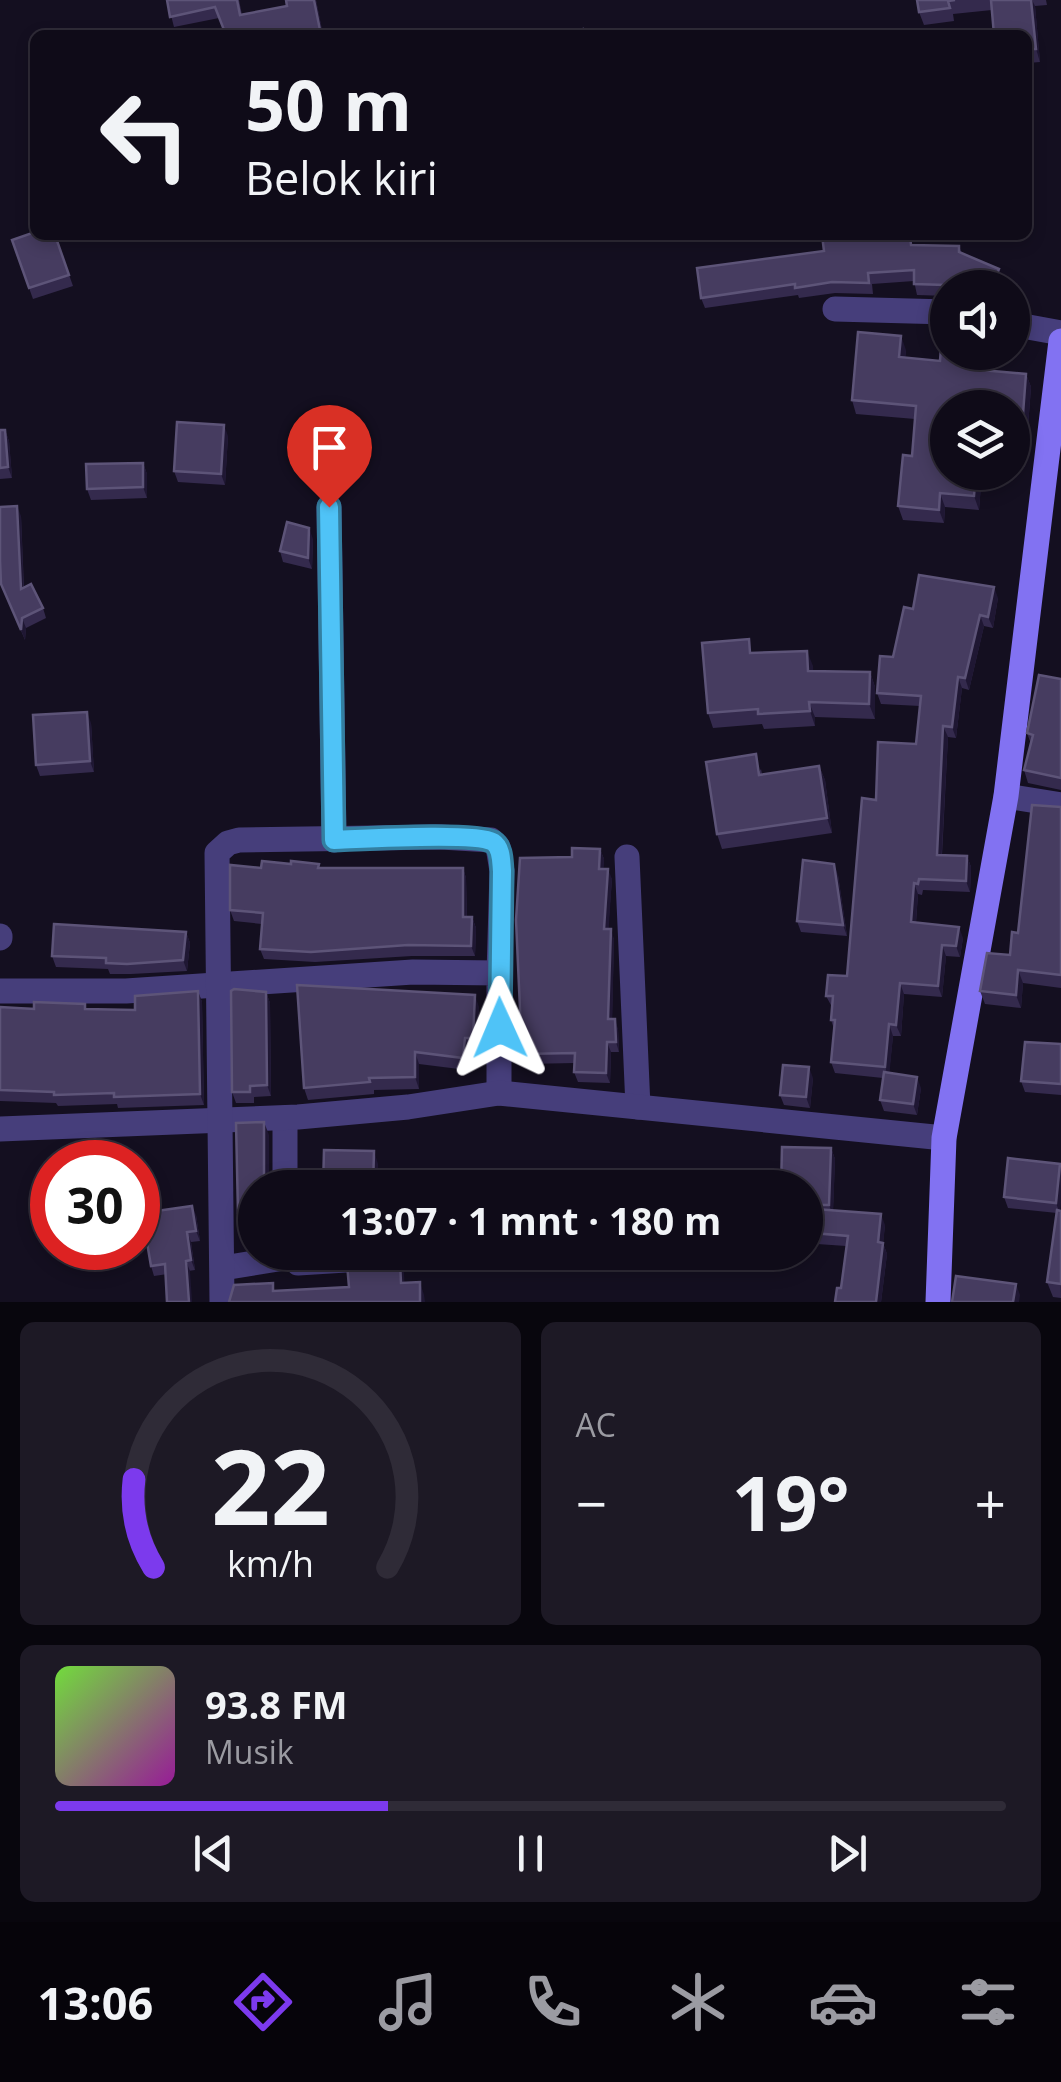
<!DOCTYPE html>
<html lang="id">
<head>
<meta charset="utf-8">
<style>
	:root { --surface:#0f0b18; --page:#1d1925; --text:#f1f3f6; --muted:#9b9ba2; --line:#2f2b37; --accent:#7c3aed }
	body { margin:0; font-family:"Open Sans",sans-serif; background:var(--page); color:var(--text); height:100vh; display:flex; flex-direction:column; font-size:38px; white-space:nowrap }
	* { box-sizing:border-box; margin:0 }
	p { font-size:32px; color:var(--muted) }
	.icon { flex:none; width:55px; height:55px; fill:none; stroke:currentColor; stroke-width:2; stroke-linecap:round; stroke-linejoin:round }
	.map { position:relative; height:1302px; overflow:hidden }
	.details { display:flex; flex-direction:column; gap:20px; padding:20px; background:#08060d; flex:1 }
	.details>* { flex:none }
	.hud { position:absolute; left:30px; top:30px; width:1002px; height:210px; border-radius:15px; box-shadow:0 5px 15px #0003,0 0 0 2px var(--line); background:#0f0b18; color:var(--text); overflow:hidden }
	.tools { position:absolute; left:930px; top:270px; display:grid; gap:20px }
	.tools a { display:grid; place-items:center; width:100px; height:100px; border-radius:50%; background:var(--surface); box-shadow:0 5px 15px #0003,0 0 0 2px var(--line); font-size:50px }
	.speed { position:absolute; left:30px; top:1140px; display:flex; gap:20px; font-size:50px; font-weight:700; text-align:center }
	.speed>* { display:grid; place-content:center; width:130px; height:130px; border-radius:50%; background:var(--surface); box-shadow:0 5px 15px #0003,0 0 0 2px var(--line); line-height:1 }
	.speed .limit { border:15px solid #d22; background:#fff; color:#111 }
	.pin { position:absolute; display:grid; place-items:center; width:85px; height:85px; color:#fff; margin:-102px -42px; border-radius:50% 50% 50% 0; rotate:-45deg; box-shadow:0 0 10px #0007 }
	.pin .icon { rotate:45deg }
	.me { position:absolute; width:110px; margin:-55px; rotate:359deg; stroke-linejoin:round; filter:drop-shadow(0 0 8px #0008) }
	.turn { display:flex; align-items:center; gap:35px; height:210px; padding:0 50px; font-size:45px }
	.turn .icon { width:130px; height:130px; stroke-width:2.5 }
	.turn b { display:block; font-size:70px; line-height:85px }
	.big { font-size:75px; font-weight:700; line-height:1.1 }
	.details .widget { flex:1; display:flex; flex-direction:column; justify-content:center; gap:15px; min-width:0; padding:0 35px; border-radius:15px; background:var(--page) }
	.details .dial { align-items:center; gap:0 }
	.dial svg { height:260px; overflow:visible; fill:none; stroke:var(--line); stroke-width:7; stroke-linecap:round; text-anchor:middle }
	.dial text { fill:var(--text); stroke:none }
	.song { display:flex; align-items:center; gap:30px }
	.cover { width:120px; height:120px; border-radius:15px; background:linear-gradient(135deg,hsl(100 70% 55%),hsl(300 70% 35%)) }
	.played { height:10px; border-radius:5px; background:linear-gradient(90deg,var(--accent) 35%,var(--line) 35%) }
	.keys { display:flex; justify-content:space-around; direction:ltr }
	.heat { display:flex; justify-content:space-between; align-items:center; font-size:55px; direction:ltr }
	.details .tiles { flex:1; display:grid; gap:20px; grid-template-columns:1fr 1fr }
	.widget:last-child { grid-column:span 2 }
	.trip { position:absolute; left:238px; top:1170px; width:585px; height:100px; border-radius:50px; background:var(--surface); box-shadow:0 5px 15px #0003,0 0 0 2px var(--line); font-weight:700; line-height:100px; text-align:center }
	.tabs { display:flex; height:160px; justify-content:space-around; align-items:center; background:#06040a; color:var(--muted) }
	.tabs .icon { width:70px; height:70px }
	.tabs .selected { color:var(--accent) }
	.tabs b { font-size:45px; color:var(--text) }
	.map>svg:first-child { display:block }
</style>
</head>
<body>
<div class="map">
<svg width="1061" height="1302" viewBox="0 0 1061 1302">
	<rect width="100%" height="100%" fill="#140f20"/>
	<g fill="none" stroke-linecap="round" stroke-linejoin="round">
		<!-- street -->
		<g stroke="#463e7b" stroke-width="25">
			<polyline points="835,309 948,312"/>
			<polyline points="1012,324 1061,333"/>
			<polyline points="329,507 334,840"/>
			<polyline points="1006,796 1061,805"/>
			<polyline points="627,857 638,1107"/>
			<polyline points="0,936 0,938"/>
			<polyline points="0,991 126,991 413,972 499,973 499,1093"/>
			<polyline points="285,1118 285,1188"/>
			<polyline points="0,1129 298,1117 408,1107 499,1093 944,1138"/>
			<polyline points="289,1252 298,1263 411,1256"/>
			<polyline points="223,1268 290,1257"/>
			<polyline points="222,1302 217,853 228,843 239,840 441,837 491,840 498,847 502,871 499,973"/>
		</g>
		<!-- secondary -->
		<polyline stroke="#8272f2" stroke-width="25" points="938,1302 944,1138 1006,796 1061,341"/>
	</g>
	<!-- wall -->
	<g fill="#342a4d">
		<polygon points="167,0 239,0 242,15 287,6 286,0 316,0 323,35 219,18 174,27"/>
		<polygon points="917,0 1046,0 1047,5 1035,6 1040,62 1028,63 1028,35 992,10 953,14 954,21 924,25 919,12"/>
		<polygon points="55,235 73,286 33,299 12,240"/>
		<polygon points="914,245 959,246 962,254 999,269 1003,280 999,288 948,288 948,296 917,295 914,281 872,284 873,294 835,293 799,298 798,295 705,308 701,298"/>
		<polygon points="906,350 905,358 988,371 1026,374 1031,387 1025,467 1012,466 1012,408 948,472 982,472 979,510 945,507 944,523 903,520 898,506 912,456 915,419 856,414 852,400"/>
		<polygon points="0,430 5,430 9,441 12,478 0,479"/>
		<polygon points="228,436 225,485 178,482 174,471"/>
		<polygon points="143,463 147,474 147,498 91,500 87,489"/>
		<polygon points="21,516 24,588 43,608 46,618 26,628 25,640 1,584"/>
		<polygon points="313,539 312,569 283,562 280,551"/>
		<polygon points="998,598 993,628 984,626 969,690 962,688 956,738 948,737 942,855 967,856 971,867 970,892 923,890 922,895 918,894 916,923 963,938 960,957 946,956 942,997 904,994 901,1036 893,1036 889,1073 921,1088 917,1115 884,1111 880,1100 883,1078 835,1073 831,1062 834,1029 831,1020 832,1007 826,996 847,976 876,800 916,744 920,706 881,704 877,693 913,609"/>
		<polygon points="754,653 813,666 813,671 870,672 875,687 875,719 815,717 815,726 764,729 762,724 713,728 708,713"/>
		<polygon points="1061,679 1061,790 1028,783 1024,770 1031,744 1027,733"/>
		<polygon points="91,723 94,772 40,776 36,765"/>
		<polygon points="819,766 825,780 832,833 722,849 717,834 761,769 762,774"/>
		<polygon points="1061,807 1061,988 1023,983 1021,1008 985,1004 980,991 1010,955"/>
		<polygon points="600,849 604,859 603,869 612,879 608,929 614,939 612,1019 618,1029 619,1052 611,1052 610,1083 578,1082 574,1072 575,1063 525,1064 522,1054 572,857"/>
		<polygon points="261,868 463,868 466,878 467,917 472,917 476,928 475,956 412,956 315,962 264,959 260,949 262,924 234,921 230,910"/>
		<polygon points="838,875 847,936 801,932 797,921"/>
		<polygon points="186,932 190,943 187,971 131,974 110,974 108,969 56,967 52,956"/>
		<polygon points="198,991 202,1002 204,1105 118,1108 117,1104 58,1106 56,1103 0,1101 0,1007 135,1010"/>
		<polygon points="266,992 270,1003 271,1096 254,1097 254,1103 236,1103 232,1092"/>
		<polygon points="479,1007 478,1050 469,1050 467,1070 419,1064 419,1089 374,1090 374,1094 308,1100 304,1088"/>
		<polygon points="1061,1044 1061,1095 1025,1092 1021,1081"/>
		<polygon points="813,1078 810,1108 784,1105 780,1095"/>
		<polygon points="269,1135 269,1183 255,1188 255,1225 242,1226 238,1213"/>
		<polygon points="831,1148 835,1159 833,1210 885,1225 883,1243 887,1254 881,1302 835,1302 841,1288 846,1246 817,1244 813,1233 814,1216 805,1215 805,1188"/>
		<polygon points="1061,1166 1060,1210 1061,1298 1053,1297 1047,1282 1057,1213 1008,1208 1004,1197"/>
		<polygon points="196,1215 200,1241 191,1242 195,1270 154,1276 151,1266"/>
	</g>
	<!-- shaded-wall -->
	<g fill="#1f1733">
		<polygon points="314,0 316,0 323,35 321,35"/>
		<polygon points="1031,0 1032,0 1035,6 1040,62 1036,49"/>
		<polygon points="999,269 1003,280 999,288 991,288"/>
		<polygon points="901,336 906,350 904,371 899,357"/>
		<polygon points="984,352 990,352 987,383 982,370"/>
		<polygon points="1026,374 1031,387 1025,467 1020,454"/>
		<polygon points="224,425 228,436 225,485 221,474"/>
		<polygon points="5,430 9,441 12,478 8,467"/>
		<polygon points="143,463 147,474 147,498 143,487"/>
		<polygon points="976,472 982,472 979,510 974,496"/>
		<polygon points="940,493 945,507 944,523 939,510"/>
		<polygon points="17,506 21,516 24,600 21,589"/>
		<polygon points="309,528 313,539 312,569 308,558"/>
		<polygon points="994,587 998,598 993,628 988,617"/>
		<polygon points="980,615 984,626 969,690 965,678"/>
		<polygon points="22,618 26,628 25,640 21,630"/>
		<polygon points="807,651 813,666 814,686 808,671"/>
		<polygon points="870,672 875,687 875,719 869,704"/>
		<polygon points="958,677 962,688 956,738 952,727"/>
		<polygon points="809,702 815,717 815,726 810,711"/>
		<polygon points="87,712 91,723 94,772 90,761"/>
		<polygon points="943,726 948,737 941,866 937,855"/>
		<polygon points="819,766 825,780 832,833 827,818"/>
		<polygon points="600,849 604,859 603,879 599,869"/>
		<polygon points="967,856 971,867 970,892 966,881"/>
		<polygon points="834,864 838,875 847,936 843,925"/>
		<polygon points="463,868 466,878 467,927 463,917"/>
		<polygon points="608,869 612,879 608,939 604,929"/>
		<polygon points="914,883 918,894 915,933 911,922"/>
		<polygon points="472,917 476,928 475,956 471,946"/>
		<polygon points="959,927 963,938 960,957 956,946"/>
		<polygon points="611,929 614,939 612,1029 608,1019"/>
		<polygon points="186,932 190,943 187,971 183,960"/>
		<polygon points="942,945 946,956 942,997 938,986"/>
		<polygon points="1018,970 1023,983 1021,1008 1016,995"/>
		<polygon points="900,983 904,994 901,1036 896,1025"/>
		<polygon points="198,991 202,1002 204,1105 200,1094"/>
		<polygon points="266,992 270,1003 271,1096 267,1085"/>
		<polygon points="475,995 479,1007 478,1050 473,1038"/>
		<polygon points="615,1019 618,1029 619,1052 616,1042"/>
		<polygon points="889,1024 893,1036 889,1078 885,1067"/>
		<polygon points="465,1038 469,1050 467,1070 463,1058"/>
		<polygon points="607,1042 611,1052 610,1083 606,1073"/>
		<polygon points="415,1052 419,1064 419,1089 415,1077"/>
		<polygon points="809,1067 813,1078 810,1108 806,1097"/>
		<polygon points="917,1077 921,1088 917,1115 913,1104"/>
		<polygon points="264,1122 269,1135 269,1188 264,1177"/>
		<polygon points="831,1148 835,1159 833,1216 829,1205"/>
		<polygon points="374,1151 378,1164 378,1188 373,1188"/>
		<polygon points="1060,1164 1061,1203 1060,1214 1056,1203"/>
		<polygon points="192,1206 196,1215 200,1241 196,1231"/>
		<polygon points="881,1214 885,1225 883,1246 883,1243 887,1254 881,1302 876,1302"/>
		<polygon points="187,1232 191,1242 195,1270 191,1260"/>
		<polygon points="186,1261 190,1271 192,1302 189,1302"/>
		<polygon points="400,1261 404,1273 405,1295 401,1283"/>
		<polygon points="420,1282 424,1295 425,1302 420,1302"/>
		<polygon points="1016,1284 1020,1295 1019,1302 1013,1302"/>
	</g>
	<!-- building -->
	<g fill="#463c60" stroke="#5d5478" stroke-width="2.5">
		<polygon points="167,0 237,0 240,15 287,6 286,0 314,0 321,35 226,35 215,7 170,17"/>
		<polygon points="917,0 955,0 948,1 950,8 919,12"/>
		<polygon points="991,0 1031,0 1036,49 1028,49 1028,35 994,35"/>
		<polygon points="583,29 585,35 563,35"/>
		<polygon points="35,232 35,235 55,235 69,275 29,288 12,240"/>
		<polygon points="822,235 910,235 911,245 959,246 959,252 999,269 991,288 976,288 958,280 958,288 949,288 946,285 914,284 914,270 868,273 869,283 832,282 795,288 795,284 701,298 697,268 824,251"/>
		<polygon points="858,332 901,336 899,357 940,361 942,332 948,333 948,352 984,352 982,370 1026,374 1020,454 1012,453 1012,408 948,408 948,472 976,472 974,496 940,493 939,510 898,506 903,455 912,456 916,406 852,400"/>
		<polygon points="177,422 224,425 221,474 174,471"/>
		<polygon points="0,430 5,430 8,467 0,468"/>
		<polygon points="143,463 143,487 87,489 86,464"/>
		<polygon points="17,506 21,589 31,584 43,608 22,618 21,630 1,584 0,560 0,507"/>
		<polygon points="287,522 309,528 308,558 280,551"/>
		<polygon points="919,575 994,587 988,617 980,615 965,678 958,677 952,727 943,726 937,855 967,856 966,881 919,879 918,884 914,883 911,922 959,927 956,946 942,945 938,986 900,983 896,1025 889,1024 885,1067 831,1062 835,1020 831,1020 833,996 826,996 828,975 847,976 862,798 876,800 878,742 916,744 921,696 877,693 880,656 893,657 904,607 913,609"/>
		<polygon points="749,639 750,653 807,651 808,671 870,672 869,704 809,702 810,711 758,714 758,709 708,713 702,643"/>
		<polygon points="1039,675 1061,679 1061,778 1024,770 1033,735 1027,733"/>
		<polygon points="87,712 90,761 36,765 33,715"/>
		<polygon points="756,754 759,775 819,766 827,818 717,834 706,762"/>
		<polygon points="1032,805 1061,807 1061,975 1018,970 1016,995 980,991 987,953 1010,955 1012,932 1018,933"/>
		<polygon points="572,848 600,849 599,869 608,869 604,929 611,929 608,1019 615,1019 616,1042 607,1042 606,1073 574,1072 575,1053 522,1054 516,920 520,858 572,857"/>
		<polygon points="803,860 834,864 843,925 797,921"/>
		<polygon points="262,861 291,864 291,861 319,864 318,868 463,868 463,917 472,917 471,946 408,945 311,952 260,949 263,913 230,910 230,865 261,868"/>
		<polygon points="54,924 186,932 183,960 127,964 106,963 106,958 52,956"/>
		<polygon points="297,985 475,995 473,1038 465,1038 463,1058 415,1052 415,1077 369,1078 370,1082 304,1088"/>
		<polygon points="234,989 266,992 267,1085 250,1086 250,1092 232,1092 231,991"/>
		<polygon points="198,991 200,1094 114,1097 114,1093 54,1095 54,1092 0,1090 0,1007 34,1009 34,1002 59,1003 85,1004 85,1009 135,1010 135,996"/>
		<polygon points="1025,1042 1061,1044 1061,1084 1021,1081"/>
		<polygon points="783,1065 809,1067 806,1097 780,1095"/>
		<polygon points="884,1072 917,1077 913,1104 880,1100"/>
		<polygon points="264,1122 264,1177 272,1188 255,1188 255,1213 238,1213 236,1123"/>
		<polygon points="782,1147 831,1148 829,1205 805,1205 805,1188 781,1188"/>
		<polygon points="324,1150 374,1151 373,1188 323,1188"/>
		<polygon points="1008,1158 1060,1164 1056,1203 1004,1197"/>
		<polygon points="192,1206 196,1231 187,1232 191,1260 186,1261 189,1302 167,1302 165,1264 151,1266 142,1213"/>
		<polygon points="815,1209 881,1214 878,1242 883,1243 876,1302 835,1302 837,1288 841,1288 848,1236 813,1233"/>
		<polygon points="1057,1210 1061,1211 1061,1284 1047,1282"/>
		<polygon points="400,1261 401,1283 420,1282 420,1302 229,1302 234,1285 273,1283 273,1291 349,1287 347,1264"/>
		<polygon points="956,1276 1016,1284 1013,1302 952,1302"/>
	</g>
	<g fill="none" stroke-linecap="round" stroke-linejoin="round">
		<!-- route casing -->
		<g stroke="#337fa1" stroke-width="25">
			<path id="route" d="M329,507L334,840C361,839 475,832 493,842C502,848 501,861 502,871L500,1028"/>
		</g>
		<!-- route -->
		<use href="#route" stroke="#4fc3f7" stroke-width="18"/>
	</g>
</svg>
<div class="tools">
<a><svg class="icon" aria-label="sound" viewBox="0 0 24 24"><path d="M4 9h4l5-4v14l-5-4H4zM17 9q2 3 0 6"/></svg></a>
<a><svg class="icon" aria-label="layers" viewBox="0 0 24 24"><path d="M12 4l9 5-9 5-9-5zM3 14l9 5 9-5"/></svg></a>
</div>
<div class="speed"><div class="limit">30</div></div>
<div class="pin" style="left:329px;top:507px;background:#d93025"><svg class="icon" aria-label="arrive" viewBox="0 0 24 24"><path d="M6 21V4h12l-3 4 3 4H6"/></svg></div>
<svg class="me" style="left:500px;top:1028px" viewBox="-20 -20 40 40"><path d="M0-17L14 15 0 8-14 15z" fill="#4fc3f7" stroke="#fff" stroke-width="4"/></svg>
<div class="trip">13:07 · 1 mnt · 180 m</div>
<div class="hud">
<div class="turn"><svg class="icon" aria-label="left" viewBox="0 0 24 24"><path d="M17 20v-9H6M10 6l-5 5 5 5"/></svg><div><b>50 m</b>Belok kiri</div></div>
</div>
</div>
<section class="details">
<div class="tiles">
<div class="widget dial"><svg viewBox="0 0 100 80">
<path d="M14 69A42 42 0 1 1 86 69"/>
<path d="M14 69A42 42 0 0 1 8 42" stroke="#7c3aed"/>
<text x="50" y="56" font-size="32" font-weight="700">22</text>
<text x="50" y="72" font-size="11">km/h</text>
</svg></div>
<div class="widget"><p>AC</p>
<div class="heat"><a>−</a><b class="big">19°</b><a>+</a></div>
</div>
<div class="widget">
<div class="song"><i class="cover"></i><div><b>93.8 FM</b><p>Musik</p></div></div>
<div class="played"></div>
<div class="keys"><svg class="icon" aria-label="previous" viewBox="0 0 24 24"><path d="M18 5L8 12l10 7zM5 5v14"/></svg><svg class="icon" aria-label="pause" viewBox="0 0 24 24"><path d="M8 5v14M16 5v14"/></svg><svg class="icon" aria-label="next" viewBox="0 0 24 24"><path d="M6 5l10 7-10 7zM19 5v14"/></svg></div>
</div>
</div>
</section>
<nav class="tabs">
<b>13:06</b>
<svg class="icon selected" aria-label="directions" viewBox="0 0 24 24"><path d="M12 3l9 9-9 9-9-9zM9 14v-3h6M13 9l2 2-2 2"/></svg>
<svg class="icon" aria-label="music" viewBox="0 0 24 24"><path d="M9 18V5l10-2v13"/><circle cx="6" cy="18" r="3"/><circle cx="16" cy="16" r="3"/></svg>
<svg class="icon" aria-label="phone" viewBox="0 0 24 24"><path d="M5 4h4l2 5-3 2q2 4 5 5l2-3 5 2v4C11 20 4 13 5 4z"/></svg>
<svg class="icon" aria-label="climate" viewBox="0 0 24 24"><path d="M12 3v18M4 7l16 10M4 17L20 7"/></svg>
<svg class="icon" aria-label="car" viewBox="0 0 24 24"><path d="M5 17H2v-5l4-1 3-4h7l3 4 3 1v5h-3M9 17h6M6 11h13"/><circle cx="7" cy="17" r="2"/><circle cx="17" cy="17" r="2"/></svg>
<svg class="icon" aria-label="filters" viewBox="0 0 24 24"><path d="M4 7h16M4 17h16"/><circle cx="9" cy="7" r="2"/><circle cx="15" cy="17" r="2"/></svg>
</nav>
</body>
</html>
